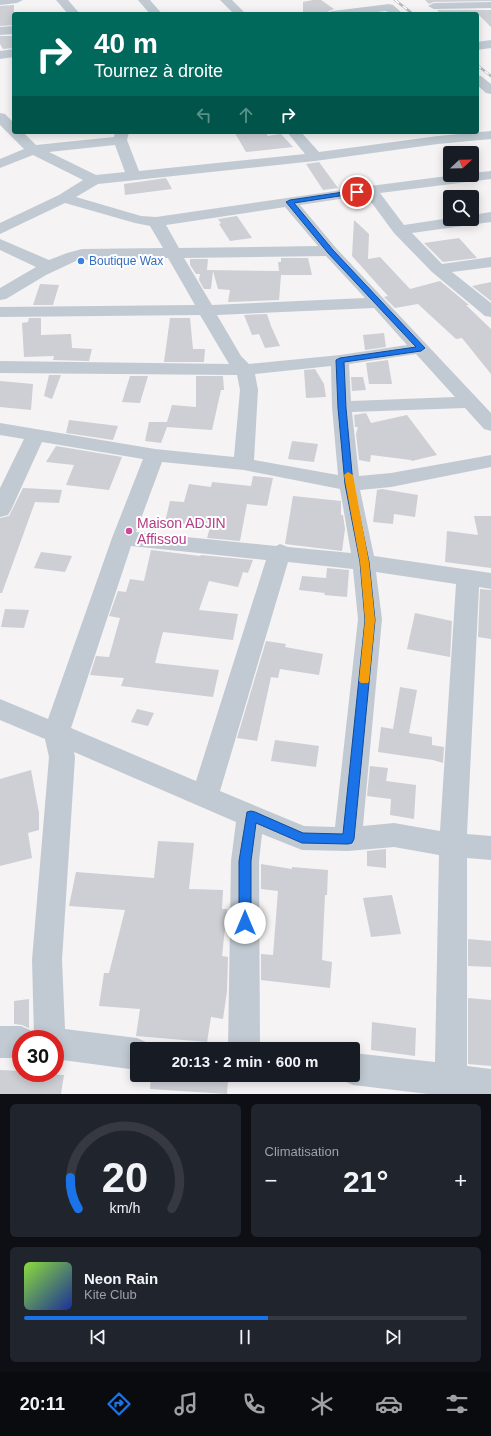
<!DOCTYPE html>
<html lang="fr">
<head>
<meta charset="utf-8">
<style>
	:root { --surface:#171b24; --page:#20242c; --text:#f1f3f6; --muted:#9ea1a6; --line:#363941; --accent:#1a73e8 }
	body { margin:0; font-family:Helvetica,sans-serif; background:var(--page); color:var(--text); height:100vh; display:flex; flex-direction:column; font-size:15px; white-space:nowrap }
	* { box-sizing:border-box; margin:0 }
	p { font-size:13px; color:var(--muted) }
	.icon { flex:none; width:22px; height:22px; fill:none; stroke:currentColor; stroke-width:2; stroke-linecap:round; stroke-linejoin:round }
	.map { position:relative; height:1094px; overflow:hidden }
	.panel { display:flex; flex-direction:column; gap:10px; padding:10px; background:#0d0f14; flex:1 }
	.panel>* { flex:none }
	.hud { position:absolute; left:12px; top:12px; width:467px; height:122px; border-radius:4px; box-shadow:0 2px 10px #0003; background:#00695c; color:#fff; overflow:hidden }
	.needle { width:26px; rotate:68deg }
	.fabs { position:absolute; left:443px; top:146px; display:grid; gap:8px }
	.fabs a { display:grid; place-items:center; width:36px; height:36px; border-radius:4px; background:var(--surface); box-shadow:0 2px 10px #0003; font-size:20px }
	.speed { position:absolute; left:12px; top:1030px; display:flex; gap:8px; font-size:20px; font-weight:700; text-align:center }
	.speed>* { display:grid; place-content:center; width:52px; height:52px; border-radius:50%; background:var(--surface); box-shadow:0 2px 10px #0003; line-height:1 }
	.speed .limit { border:6px solid #d22; background:#fff; color:#111 }
	.pin { position:absolute; display:grid; place-items:center; width:34px; height:34px; color:#fff; margin:-17px; border:2px solid #fff; border-radius:50%; box-shadow:0 1px 4px #0007 }
	.me { position:absolute; width:44px; margin:-22px; rotate:0deg; stroke-linejoin:round; filter:drop-shadow(0 0 3px #0008) }
	.turn { display:flex; align-items:center; gap:14px; height:84px; padding:0 16px; font-size:18px }
	.turn .icon { width:52px; height:52px; stroke-width:2.5 }
	.turn b { display:block; font-size:28px; line-height:34px }
	.lanes { display:flex; align-items:center; height:38px; padding:0 16px; background:#0003; justify-content:center; gap:20px; direction:ltr }
	.lanes .off { opacity:.35 }
	.big { font-size:30px; font-weight:700; line-height:1.1 }
	.panel .widget { flex:1; display:flex; flex-direction:column; justify-content:center; gap:6px; min-width:0; padding:0 14px; border-radius:6px; background:var(--page) }
	.panel .dial { align-items:center; gap:0 }
	.dial svg { height:104px; overflow:visible; fill:none; stroke:var(--line); stroke-width:7; stroke-linecap:round; text-anchor:middle }
	.dial text { fill:var(--text); stroke:none }
	.song { display:flex; align-items:center; gap:12px }
	.cover { width:48px; height:48px; border-radius:6px; background:linear-gradient(135deg,hsl(90 70% 55%),hsl(230 70% 35%)) }
	.played { height:4px; border-radius:2px; background:linear-gradient(90deg,var(--accent) 55%,var(--line) 55%) }
	.keys { display:flex; justify-content:space-around; direction:ltr }
	.heat { display:flex; justify-content:space-between; align-items:center; font-size:22px; direction:ltr }
	.panel .tiles { flex:1; display:grid; gap:10px; grid-template-columns:1fr 1fr }
	.widget:last-child { grid-column:span 2 }
	.trip { position:absolute; left:130px; top:1042px; width:230px; height:40px; border-radius:4px; background:var(--surface); box-shadow:0 2px 10px #0003; font-weight:700; line-height:40px; text-align:center }
	.menu { display:flex; height:64px; justify-content:space-around; align-items:center; background:#090b0e; color:var(--muted) }
	.menu .icon { width:28px; height:28px }
	.menu .selected { color:var(--accent) }
	.menu b { font-size:18px; color:var(--text) }
	.map>svg:first-child { display:block }
</style>
</head>
<body>
<div class="map">
<svg width="491" height="1094" viewBox="0 0 491 1094">
	<rect width="100%" height="100%" fill="#f5f3f3"/>
	<!-- building -->
	<g fill="#cdcfd5">
		<polygon points="313,0 321,0 334,9 329,11 326,14 303,14 303,2"/>
		<polygon points="425,0 491,0 491,1 434,2 429,4"/>
		<polygon points="14,5 14,25 0,26 0,6"/>
		<polygon points="437,10 491,10 491,27 478,14 441,14"/>
		<polygon points="0,36 14,36 14,48 3,49 0,44"/>
		<polygon points="246,132 265,132 268,136 281,134 293,147 246,152 235,133"/>
		<polygon points="319,162 338,188 323,190 306,164"/>
		<polygon points="166,178 172,189 125,195 124,184"/>
		<polygon points="237,216 252,238 230,241 219,224 221,223 218,219"/>
		<polygon points="354,220 369,234 368,259 380,257 410,289 440,281 469,305 466,305 491,329 491,374 462,338 456,339 418,304 395,308 384,297 388,296 352,256"/>
		<polygon points="459,238 477,258 443,262 424,243"/>
		<polygon points="281,258 308,258 312,275 281,275 279,300 228,302 230,290 218,289 213,271 211,289 204,289 199,280 200,274 196,274 190,265 190,259 208,259 207,270 279,271 278,262 281,262"/>
		<polygon points="491,282 491,301 472,286"/>
		<polygon points="40,284 59,285 53,305 33,305"/>
		<polygon points="267,314 271,326 280,346 265,348 259,334 252,335 244,315"/>
		<polygon points="29,318 41,318 41,335 71,334 72,348 92,349 89,361 53,360 54,356 24,357 22,323 28,322"/>
		<polygon points="170,318 190,318 193,349 205,349 204,362 164,362"/>
		<polygon points="384,333 386,347 365,350 363,335"/>
		<polygon points="388,360 392,384 369,384 366,363"/>
		<polygon points="315,369 324,384 326,397 306,398 304,370"/>
		<polygon points="49,375 61,375 52,399 44,396"/>
		<polygon points="130,376 148,376 140,403 122,402"/>
		<polygon points="196,376 223,376 224,390 221,390 212,430 167,427 161,443 145,441 149,422 167,422 172,405 196,407"/>
		<polygon points="351,377 363,377 366,390 352,391"/>
		<polygon points="0,381 33,384 31,410 0,407"/>
		<polygon points="366,413 371,423 407,415 437,455 412,461 411,460 371,455 370,462 359,460 356,434 358,427 355,427 354,415"/>
		<polygon points="69,420 118,426 113,440 66,433"/>
		<polygon points="292,441 318,444 314,462 288,459"/>
		<polygon points="56,446 122,457 109,490 66,485 74,465 46,462"/>
		<polygon points="253,476 273,478 267,506 247,504 240,541 207,538 210,527 165,522 170,501 184,502 189,484 211,487 212,482 251,486"/>
		<polygon points="23,488 62,490 59,503 35,502 2,593 0,593 0,518 9,516"/>
		<polygon points="382,489 418,495 415,517 394,514 393,524 373,522 377,490"/>
		<polygon points="293,496 341,501 341,515 343,515 345,529 342,551 285,544"/>
		<polygon points="474,516 491,516 491,568 445,562 447,531 478,535"/>
		<polygon points="151,550 200,556 201,555 253,560 248,573 243,572 238,587 209,581 199,610 238,614 233,640 163,632 155,663 219,670 213,697 121,686 124,678 90,675 96,656 109,657 120,618 109,616 118,591 126,592 130,579 144,581"/>
		<polygon points="41,552 72,556 65,572 34,568"/>
		<polygon points="327,568 349,570 347,597 324,595 325,593 299,590 302,576 326,578"/>
		<polygon points="480,589 491,590 491,639 478,637"/>
		<polygon points="5,609 29,610 24,628 1,627"/>
		<polygon points="415,613 452,621 450,657 407,649"/>
		<polygon points="266,641 286,644 285,647 323,654 319,675 280,669 278,678 271,677 257,741 237,738"/>
		<polygon points="400,687 417,690 409,733 432,737 432,745 444,747 443,763 433,760 378,752 381,727 393,729"/>
		<polygon points="137,709 154,713 148,726 131,722"/>
		<polygon points="275,740 319,746 316,767 271,761"/>
		<polygon points="370,766 388,768 386,781 416,785 414,819 390,815 391,799 367,796"/>
		<polygon points="31,770 39,813 39,830 28,833 32,858 0,866 0,779"/>
		<polygon points="158,841 194,843 189,889 223,890 222,909 227,909 222,956 228,957 227,991 223,1019 211,1017 207,1042 136,1036 140,1009 99,1006 104,973 109,973 125,910 69,906 76,872 154,878"/>
		<polygon points="386,849 386,868 367,866 367,851"/>
		<polygon points="261,864 292,869 292,867 328,870 327,895 325,895 322,960 332,962 330,988 261,980 261,954 273,955 278,891 261,889"/>
		<polygon points="392,895 401,934 371,937 363,898"/>
		<polygon points="468,939 491,941 491,967 468,966"/>
		<polygon points="468,998 491,1000 491,1066 468,1064"/>
		<polygon points="29,999 29,1028 22,1025 14,1024 14,1001"/>
		<polygon points="372,1022 416,1028 415,1056 371,1050"/>
		<polygon points="0,1070 21,1071 21,1073 64,1075 61,1094 0,1094"/>
		<polygon points="151,1075 203,1075 203,1079 228,1081 227,1094 150,1089"/>
	</g>
	<g fill="none" stroke-linecap="round" stroke-linejoin="round">
		<!-- minor -->
		<g fill="#c1cad2" fill-rule="evenodd">
			<polygon points="0,0 23,0 17,3 0,5"/>
			<polygon points="56,0 68,0 80,14 68,14"/>
			<polygon points="138,0 150,0 162,14 150,14"/>
			<polygon points="220,0 232,0 246,14 234,14"/>
			<polygon points="491,2 491,8 434,9 428,6 434,3"/>
			<polygon points="389,4 393,5 403,14 390,14 386,11 360,14 327,14 329,12 333,11"/>
			<polygon points="14,26 14,34 0,35 0,27"/>
			<polygon points="491,40 491,48 477,50 477,42"/>
			<polygon points="14,49 14,57 0,59 0,51"/>
			<polygon points="477,75 481,76 491,84 491,94 486,93 477,85"/>
			<path d="M0,113L5,114L14,123V132H23L36,145L114,137L115,132H129L127,140L139,171L305,154L287,132H301L319,152L438,136L491,131V139L438,144L315,161L98,184L76,197L141,216L156,217L370,186L455,175H472V173L491,171V179L380,193L404,225L450,218L472,219V215L491,212V222L412,233L442,264L491,257V267L452,272L491,303V317L485,316L432,272L394,233L366,195L300,205L336,248L491,413V431L484,429L465,408L352,412L359,476L391,473L491,455V467L391,487L360,490L374,556L491,573V589L479,587L467,834L491,836V860L467,858V1066L491,1069V1094H428L353,1085L342,1080L339,1075H353V1053L435,1062L439,855L394,847L348,851L302,850L262,834L259,861L260,1049H228L231,861L236,822L74,752L75,757L62,960L65,1029L137,1038L148,1043L151,1049H137V1070L55,1059V1039H21V1058H0V1026H21L32,1031L34,1035L32,960L49,757L45,739L0,720V699L48,719L112,538L143,459L42,442L11,510L8,515L0,517V488L24,439L0,435V423L155,449L234,457L240,390L237,375L0,373V361L229,364L200,315L0,317V307L195,305L168,258L78,260L46,275L6,299L0,300V288L36,267L0,250V239L49,260L67,253L82,249L163,248L150,226L135,223L65,203L0,234V223L59,195L83,180L33,155L0,168V159L24,149L0,125ZM115,145L125,172L96,175L49,152ZM285,207L318,246L179,248L166,225ZM326,256L365,298L212,305L184,258ZM374,308L407,345L340,355L249,364L241,356L217,315ZM416,354L455,397L351,401L349,364ZM331,366L332,407L338,475L254,460L258,390L255,374ZM162,462L244,470L340,489L351,553L288,547L280,544L276,546L136,532ZM131,546L266,560L196,781L71,728ZM288,562L353,569L358,619L335,827L304,826L220,791ZM376,572L456,584L440,831L394,823L363,826L382,619Z"/>
		</g>
		<!-- rail casing -->
		<g stroke="#b5b8bd" stroke-width="2.5">
			<g id="rail">
				<polyline points="395,0 413,14"/>
				<polyline points="477,65 491,76"/>
			</g>
		</g>
		<!-- rail -->
		<use href="#rail" stroke="#fff" stroke-width="1.5" stroke-dasharray="5" stroke-linecap="butt"/>
	</g>
	<!-- route -->
	<polygon fill="#1a73e8" stroke="#114b97" points="357,190 359,190 359,193 294,203 333,250 425,348 421,351 344,362 346,408 353,484 369,562 375,620 354,839 352,843 348,844 302,843 256,823 251,861 251,923 249,927 245,929 240,927 239,923 239,861 247,812 251,811 255,812 303,833 343,834 365,620 360,562 345,484 338,408 336,360 340,358 416,347 328,253 286,202 290,200"/>
	<!-- slow -->
	<polygon fill="#f59e0b" points="348,472 353,475 369,562 375,620 369,681 368,683 361,683 359,681 365,620 360,562 344,475"/>
	<!-- markers -->
	<circle fill="#3f7fe0" stroke="#fff" stroke-width="1.5" cx="81" cy="261" r="4"/>
	<circle fill="#d1479c" stroke="#fff" stroke-width="1.5" cx="129" cy="531" r="4"/>
	<g text-anchor="middle" stroke-width="4" stroke-linejoin="round" paint-order="stroke">
		<!-- far-shop labels -->
		<g font-size="12" fill="#366cbe" stroke="#fff" text-anchor="start">
			<text x="89" y="265">Boutique Wax</text>
		</g>
		<!-- hotel labels -->
		<g font-size="14" fill="#b23c85" stroke="#fff" text-anchor="start">
			<text x="137" y="528">Maison ADJIN<tspan x="137" dy="16">Affissou</tspan></text>
		</g>
	</g>
</svg>
<div class="fabs">
<a><svg class="needle" viewBox="-14 -14 28 28"><path d="M0-13l5 13h-10z" fill="#e53935"/><path d="M0 13l5-13h-10z" fill="#9ea1a6"/></svg></a>
<a><svg class="icon" aria-label="search" viewBox="0 0 24 24"><circle cx="10" cy="10" r="6"/><path d="M15 15l6 6"/></svg></a>
</div>
<div class="speed"><div class="limit">30</div></div>
<div class="pin" style="left:357px;top:192px;background:#d93025"><svg class="icon" aria-label="arrive" viewBox="0 0 24 24"><path d="M6 21V4h12l-3 4 3 4H6"/></svg></div>
<svg class="me" style="left:245px;top:923px" viewBox="-20 -20 40 40"><circle r="19" fill="#fff"/><path d="M0-13L10 11 0 6-10 11z" fill="#1a73e8"/></svg>
<div class="trip">20:13 · 2 min · 600 m</div>
<div class="hud">
<div class="turn"><svg class="icon" aria-label="right" viewBox="0 0 24 24"><path d="M7 20v-9h11M14 6l5 5-5 5"/></svg><div><b>40 m</b>Tournez à droite</div></div>
<div class="lanes"><svg class="icon off" aria-label="left" viewBox="0 0 24 24"><path d="M17 20v-9H6M10 6l-5 5 5 5"/></svg><svg class="icon off" aria-label="ahead" viewBox="0 0 24 24"><path d="M12 20V5M6 11l6-6 6 6"/></svg><svg class="icon" aria-label="right" viewBox="0 0 24 24"><path d="M7 20v-9h11M14 6l5 5-5 5"/></svg></div>
</div>
</div>
<section class="panel">
<div class="tiles">
<div class="widget dial"><svg viewBox="0 0 100 80">
<path d="M14 69A42 42 0 1 1 86 69"/>
<path d="M14 69A42 42 0 0 1 8 45" stroke="#1a73e8"/>
<text x="50" y="56" font-size="32" font-weight="700">20</text>
<text x="50" y="72" font-size="11">km/h</text>
</svg></div>
<div class="widget"><p>Climatisation</p>
<div class="heat"><a>−</a><b class="big">21°</b><a>+</a></div>
</div>
<div class="widget">
<div class="song"><i class="cover"></i><div><b>Neon Rain</b><p>Kite Club</p></div></div>
<div class="played"></div>
<div class="keys"><svg class="icon" aria-label="previous" viewBox="0 0 24 24"><path d="M18 5L8 12l10 7zM5 5v14"/></svg><svg class="icon" aria-label="pause" viewBox="0 0 24 24"><path d="M8 5v14M16 5v14"/></svg><svg class="icon" aria-label="next" viewBox="0 0 24 24"><path d="M6 5l10 7-10 7zM19 5v14"/></svg></div>
</div>
</div>
</section>
<nav class="menu">
<b>20:11</b>
<svg class="icon selected" aria-label="directions" viewBox="0 0 24 24"><path d="M12 3l9 9-9 9-9-9zM9 14v-3h6M13 9l2 2-2 2"/></svg>
<svg class="icon" aria-label="music" viewBox="0 0 24 24"><path d="M9 18V5l10-2v13"/><circle cx="6" cy="18" r="3"/><circle cx="16" cy="16" r="3"/></svg>
<svg class="icon" aria-label="phone" viewBox="0 0 24 24"><path d="M5 4h4l2 5-3 2q2 4 5 5l2-3 5 2v4C11 20 4 13 5 4z"/></svg>
<svg class="icon" aria-label="climate" viewBox="0 0 24 24"><path d="M12 3v18M4 7l16 10M4 17L20 7"/></svg>
<svg class="icon" aria-label="car" viewBox="0 0 24 24"><path d="M5 17H2v-5l4-1 3-4h7l3 4 3 1v5h-3M9 17h6M6 11h13"/><circle cx="7" cy="17" r="2"/><circle cx="17" cy="17" r="2"/></svg>
<svg class="icon" aria-label="filters" viewBox="0 0 24 24"><path d="M4 7h16M4 17h16"/><circle cx="9" cy="7" r="2"/><circle cx="15" cy="17" r="2"/></svg>
</nav>
</body>
</html>
